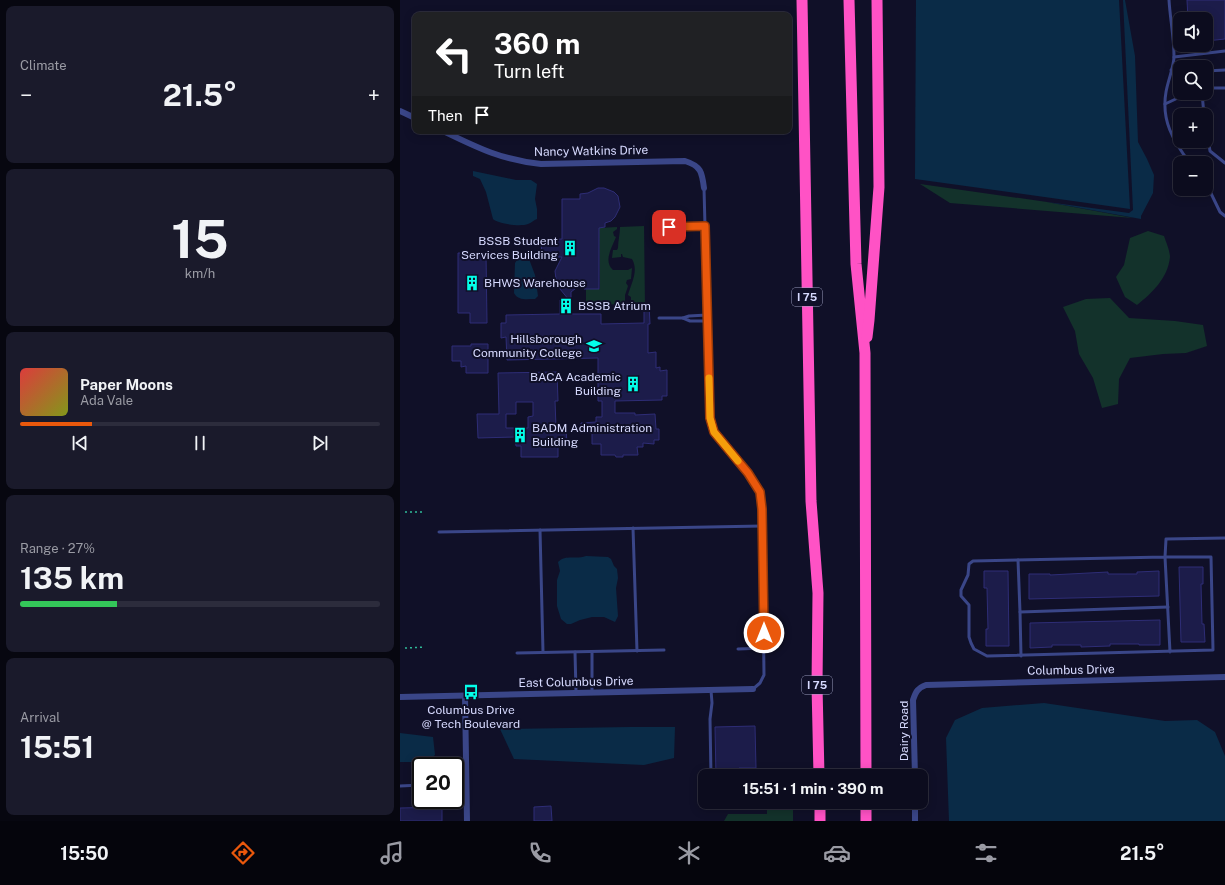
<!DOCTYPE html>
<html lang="en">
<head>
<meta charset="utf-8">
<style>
	:root { --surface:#0c0c1e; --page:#1a1a2b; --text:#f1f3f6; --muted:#9a9ba4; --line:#2c2c3c; --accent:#ea580c }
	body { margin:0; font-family:"Public Sans",sans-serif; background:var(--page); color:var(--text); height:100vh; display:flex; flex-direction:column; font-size:15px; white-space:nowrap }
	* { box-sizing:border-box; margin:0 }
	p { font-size:13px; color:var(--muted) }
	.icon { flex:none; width:22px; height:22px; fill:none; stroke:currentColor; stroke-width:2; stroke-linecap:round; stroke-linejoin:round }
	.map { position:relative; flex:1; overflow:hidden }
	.side { display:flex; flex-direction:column; gap:6px; padding:6px; background:#070710; width:400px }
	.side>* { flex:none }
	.top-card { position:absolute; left:12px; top:12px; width:380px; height:122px; border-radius:8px; box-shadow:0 2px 10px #0003,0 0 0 1px var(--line); background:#202124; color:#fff; overflow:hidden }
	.buttons { position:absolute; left:773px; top:12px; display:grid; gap:8px }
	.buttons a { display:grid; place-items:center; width:40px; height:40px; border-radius:8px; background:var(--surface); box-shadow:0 2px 10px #0003,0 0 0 1px var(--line); font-size:20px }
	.speed { position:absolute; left:12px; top:757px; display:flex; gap:8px; font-size:20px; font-weight:700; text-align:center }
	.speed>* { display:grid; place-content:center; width:52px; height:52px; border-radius:50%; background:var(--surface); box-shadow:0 2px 10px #0003,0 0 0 1px var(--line); line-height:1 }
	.speed .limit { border:2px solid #111; border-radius:6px; background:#fff; color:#111 }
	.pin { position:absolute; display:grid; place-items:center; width:34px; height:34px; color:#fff; margin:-17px; border-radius:8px; box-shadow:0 2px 6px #0006 }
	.me { position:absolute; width:44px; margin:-22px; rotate:0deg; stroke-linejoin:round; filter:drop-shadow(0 0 3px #0008) }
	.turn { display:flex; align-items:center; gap:14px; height:84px; padding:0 16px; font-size:18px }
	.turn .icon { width:52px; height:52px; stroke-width:2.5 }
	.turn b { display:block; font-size:28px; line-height:34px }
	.then { display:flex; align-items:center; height:38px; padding:0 16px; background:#0003; gap:8px; font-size:15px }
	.big { font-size:30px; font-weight:700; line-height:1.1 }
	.side .tile { flex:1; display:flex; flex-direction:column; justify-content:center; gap:6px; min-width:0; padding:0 14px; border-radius:8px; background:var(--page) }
	.side .dial { align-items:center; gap:0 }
	.dial b { font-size:52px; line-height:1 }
	.song { display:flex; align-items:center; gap:12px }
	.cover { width:48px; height:48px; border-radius:6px; background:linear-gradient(135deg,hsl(0 70% 55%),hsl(70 70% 35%)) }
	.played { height:4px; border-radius:2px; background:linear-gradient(90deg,var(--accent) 20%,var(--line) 20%) }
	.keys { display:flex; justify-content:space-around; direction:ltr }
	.heat { display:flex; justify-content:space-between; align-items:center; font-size:22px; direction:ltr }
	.charge { height:6px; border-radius:3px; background:linear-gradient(90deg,#34c759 27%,var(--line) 0) }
	.trip { position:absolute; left:298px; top:769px; width:230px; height:40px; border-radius:8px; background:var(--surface); box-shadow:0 2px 10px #0003,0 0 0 1px var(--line); font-weight:700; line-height:40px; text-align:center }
	.dock { display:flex; height:64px; justify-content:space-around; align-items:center; background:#05050c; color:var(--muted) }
	.dock .icon { width:28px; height:28px }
	.dock .current { color:var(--accent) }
	.dock b { font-size:18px; color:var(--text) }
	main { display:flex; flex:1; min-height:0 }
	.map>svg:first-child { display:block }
</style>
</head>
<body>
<main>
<section class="side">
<div class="tile"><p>Climate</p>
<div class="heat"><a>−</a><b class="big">21.5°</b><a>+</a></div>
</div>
<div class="tile dial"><b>15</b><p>km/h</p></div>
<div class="tile">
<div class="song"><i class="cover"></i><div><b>Paper Moons</b><p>Ada Vale</p></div></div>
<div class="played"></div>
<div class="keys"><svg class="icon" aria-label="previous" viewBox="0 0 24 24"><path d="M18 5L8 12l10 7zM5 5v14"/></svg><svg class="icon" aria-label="pause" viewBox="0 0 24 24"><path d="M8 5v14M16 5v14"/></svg><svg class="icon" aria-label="next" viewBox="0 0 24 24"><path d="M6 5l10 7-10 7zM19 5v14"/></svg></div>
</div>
<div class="tile"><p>Range · 27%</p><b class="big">135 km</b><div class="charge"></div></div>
<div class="tile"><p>Arrival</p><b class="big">15:51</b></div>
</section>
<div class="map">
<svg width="825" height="821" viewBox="0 0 825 821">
	<rect width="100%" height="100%" fill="#101028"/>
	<!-- green -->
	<g fill="#13322b">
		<polygon points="520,184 647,202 733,218 550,203"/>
		<path d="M244,226L245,306L228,305V303L231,302V297L228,295C231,284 239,271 232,259L223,257L222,254H221V257L212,258L213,250H217L218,248C218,241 220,234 220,227Z"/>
		<path d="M217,227V229L213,232L214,236L216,237C212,247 203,261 213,270H228L232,268L231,279L227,280L226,283L228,286L225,295V305L186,303V289H200L199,228Z"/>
		<path d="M748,231L764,236C766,242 770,251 770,257C768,278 752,293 737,305L725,297L716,277L724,265L730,238Z"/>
		<polygon points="710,298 729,318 775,321 803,325 807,346 786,353 763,354 730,358 719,379 718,404 702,408 693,378 679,354 675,331 663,307 686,299"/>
		<polygon points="367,802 393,802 393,821 324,821 328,814 367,814"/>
	</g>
	<!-- water -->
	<g fill="#0a2b47">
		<polygon points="516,0 719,0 730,209 515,179"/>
		<polygon points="723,0 725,0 735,56 738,142 747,159 754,175 753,193 741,216 741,219 647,202 729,213 733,210"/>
		<path d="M73,171L116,180H131L137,184L135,199L137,209V219C134,220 131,223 128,224C121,227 98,224 93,219L86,192L80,179L73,176Z"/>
		<path d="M119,257H125L129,259L135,275L138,296L135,299C127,299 118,301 114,293L115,263Z"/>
		<path d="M186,556L208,557L211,559L214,566L217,569L218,578L216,588L218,616L215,622L204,617H192L180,620L171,624H167L161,619L157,606V580L160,571L158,562C166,554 176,560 186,556Z"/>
		<polygon points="644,703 765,721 797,720 815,732 825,756 825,821 549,821 546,738 555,720 582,708"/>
		<polygon points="230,727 275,727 274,758 244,765 114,759 100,729"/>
		<polygon points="0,733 33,737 35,755 26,762 0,762"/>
	</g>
	<!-- building -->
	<g fill="#1c1c4a" stroke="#2e2d76" fill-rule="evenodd">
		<polygon points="787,0 825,0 825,39 806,41 806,19 788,19"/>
		<polygon points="198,188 204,188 214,192 218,196 220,207 215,217 211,221 205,223 205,227 199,228 199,289 184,289 184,282 171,292 171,314 201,314 201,324 244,323 244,304 249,304 250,324 248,324 248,353 256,352 256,368 260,367 260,371 267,370 267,396 262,396 262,400 215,401 215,413 235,413 235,415 255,414 256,429 259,429 259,440 254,440 254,444 243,443 243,447 237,447 238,455 223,455 223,457 216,457 215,455 201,455 201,444 192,444 192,430 181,430 181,423 196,422 196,417 202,417 202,401 198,401 198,358 107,360 106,337 101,338 101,323 106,323 106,315 160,314 160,300 169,300 160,289 156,279 155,271 162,257 142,257 141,240 162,239 162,199 180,199 180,194 188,193"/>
		<polygon points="58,253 86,253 87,323 70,323 70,313 58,313"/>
		<polygon points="71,344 88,344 88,373 66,373 66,366 61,367 61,361 52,361 52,346 71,346"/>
		<path d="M157,372L158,401H155L156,427H166L167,445H158V457H121V446H116L115,437L78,438L77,414H99L98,373ZM116,402H133V416L128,417V428H106V414H116Z"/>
		<polygon points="779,567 803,567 803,584 801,584 802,624 804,624 805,642 781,642"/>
		<polygon points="584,571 608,571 609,646 586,646 586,629 588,629 587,588 584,588"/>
		<polygon points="759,571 759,596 629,599 629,574 650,574 650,575 708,572 708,574 737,574 737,572"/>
		<polygon points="760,620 760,645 739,645 739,644 710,644 710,646 681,647 681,645 652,645 652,647 630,648 630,623"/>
		<polygon points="355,726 356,768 339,768 339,776 316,776 315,727"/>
		<polygon points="151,806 152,821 134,821 134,807"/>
		<polygon points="42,807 42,821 0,821 0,808"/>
	</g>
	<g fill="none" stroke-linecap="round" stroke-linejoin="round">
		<!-- path -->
		<g stroke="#2fbb99" stroke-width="1.5" stroke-dasharray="2 3" stroke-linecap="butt">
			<polyline points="5,512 23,512"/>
			<polyline points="5,648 25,647"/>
		</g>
		<!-- service -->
		<g stroke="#3a4688" stroke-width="3">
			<path d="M769,0C770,18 774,37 774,56C774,67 768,80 766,92C761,120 773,141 790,163"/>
			<polyline points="774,57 825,51"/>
			<polyline points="771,70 780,72"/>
			<polyline points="806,71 825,70"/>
			<polyline points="806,91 810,88 825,88"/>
			<polyline points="765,104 780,97 802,93 804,115"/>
			<polyline points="806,126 810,151 825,163"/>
			<polyline points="806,183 820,212 825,216"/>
			<polyline points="304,188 310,418 314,432 348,473 360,492 362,509 364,675 360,683 353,689"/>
			<polyline points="257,227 305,226"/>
			<polyline points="307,315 289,316 283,318 290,321 307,321"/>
			<polyline points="259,318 283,318"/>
			<polyline points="233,528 237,651"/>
			<polyline points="140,530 143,652"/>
			<polyline points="39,532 362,526"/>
			<polyline points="618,560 620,612 768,607"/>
			<polyline points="620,612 621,656"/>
			<polyline points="338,649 364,648"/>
			<polyline points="175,652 176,692"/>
			<polyline points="192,652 192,693"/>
			<polyline points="770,652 765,557 573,561 569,564 568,575 561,590 561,596 569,605 569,637 571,643 574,649 587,656 813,650 811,557 765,557 766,539 825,538"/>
			<polyline points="117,653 264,650"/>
			<polyline points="311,776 310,719 312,703 311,690"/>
			<polyline points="55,784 67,783"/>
			<polyline points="0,786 21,785"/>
		</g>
		<!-- minor -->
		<g stroke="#3a4688" stroke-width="6">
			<polyline points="0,111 15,118"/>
			<path d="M43,131C78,148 102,160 141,164L285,161C301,166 302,172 304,188"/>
			<polyline points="65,696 67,821"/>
			<polyline points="0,697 353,689"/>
			<path d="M515,776L513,700C516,691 518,688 526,685L825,677"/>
			<polyline points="515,802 515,821"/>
		</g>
		<!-- motorway -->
		<g stroke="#ff52c5" stroke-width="11">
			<polyline points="402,0 411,501 418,593 417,685 419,776"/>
			<polyline points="449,0 456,264 465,353 466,776"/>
			<polyline points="467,337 469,320 479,187 477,0"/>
			<polyline points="420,802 420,821"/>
			<polyline points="466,802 466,821"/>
		</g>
	</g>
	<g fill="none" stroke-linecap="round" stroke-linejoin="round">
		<!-- route casing -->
		<g stroke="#983908" stroke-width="10">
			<polyline id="route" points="269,227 305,226 310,418 314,432 348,473 360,492 362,509 364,633"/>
		</g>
		<!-- route -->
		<use href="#route" stroke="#ea580c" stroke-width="7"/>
		<!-- slow -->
		<polyline stroke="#f59e0b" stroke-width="7" points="309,378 310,418 314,432 338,461"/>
	</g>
	<!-- icons -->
	<defs>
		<g id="building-bare" transform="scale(1.2)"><path d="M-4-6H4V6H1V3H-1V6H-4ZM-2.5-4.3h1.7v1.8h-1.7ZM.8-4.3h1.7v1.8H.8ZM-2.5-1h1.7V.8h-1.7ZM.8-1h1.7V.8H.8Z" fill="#03ffea" stroke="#101028" stroke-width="2.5" paint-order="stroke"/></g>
		<g id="university-bare" transform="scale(1.2)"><path d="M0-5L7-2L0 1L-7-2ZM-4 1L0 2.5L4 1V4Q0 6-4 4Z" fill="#03ffea" stroke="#101028" stroke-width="2.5" paint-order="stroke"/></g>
		<g id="bus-bare" transform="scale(1.2)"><path d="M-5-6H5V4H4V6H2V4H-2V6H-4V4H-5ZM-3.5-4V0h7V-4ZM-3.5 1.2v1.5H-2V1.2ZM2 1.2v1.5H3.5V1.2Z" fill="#03ffea" stroke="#101028" stroke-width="2.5" paint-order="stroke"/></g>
	</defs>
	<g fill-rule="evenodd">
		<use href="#building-bare" x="170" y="248"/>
		<use href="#building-bare" x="72" y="283"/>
		<use href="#building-bare" x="166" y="306"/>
		<use href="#university-bare" x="194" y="346"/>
		<use href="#building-bare" x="233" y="384"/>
		<use href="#building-bare" x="120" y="435"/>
		<use href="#bus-bare" x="71" y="692"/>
	</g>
	<g text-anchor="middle" stroke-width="4" stroke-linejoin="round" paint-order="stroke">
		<!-- shield labels -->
		<g fill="#101028" stroke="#9b9dbe" stroke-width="1">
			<rect x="392" y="288" width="30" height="18" rx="3"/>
			<rect x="402" y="676" width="30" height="18" rx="3"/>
		</g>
		<g font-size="11" font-weight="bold" fill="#d7daff">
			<text x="407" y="301">I 75</text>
			<text x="417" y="689">I 75</text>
		</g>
		<!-- street labels -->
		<g font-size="12" fill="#d7daff" stroke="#101028">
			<text transform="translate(191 151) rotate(-1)" y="4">Nancy Watkins Drive</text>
			<text transform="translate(671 670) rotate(-1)" y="4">Columbus Drive</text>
			<text transform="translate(176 682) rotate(-1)" y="4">East Columbus Drive</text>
			<text transform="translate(504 731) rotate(-90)" y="4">Dairy Road</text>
		</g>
		<!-- poi labels -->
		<g font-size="12" fill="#d7daff" stroke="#101028" text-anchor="end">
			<text x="158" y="245">BSSB Student<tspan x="158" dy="14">Services Building</tspan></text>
			<text x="84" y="287" text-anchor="start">BHWS Warehouse</text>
			<text x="178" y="310" text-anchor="start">BSSB Atrium</text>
			<text x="182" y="343">Hillsborough<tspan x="182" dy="14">Community College</tspan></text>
			<text x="221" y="381">BACA Academic<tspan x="221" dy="14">Building</tspan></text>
			<text x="132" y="432" text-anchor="start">BADM Administration<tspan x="132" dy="14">Building</tspan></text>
			<text x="71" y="714" text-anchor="middle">Columbus Drive<tspan x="71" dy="14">@ Tech Boulevard</tspan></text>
		</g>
	</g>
</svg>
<div class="buttons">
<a><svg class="icon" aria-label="sound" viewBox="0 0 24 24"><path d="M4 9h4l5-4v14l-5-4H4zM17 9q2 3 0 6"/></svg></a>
<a><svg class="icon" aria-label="search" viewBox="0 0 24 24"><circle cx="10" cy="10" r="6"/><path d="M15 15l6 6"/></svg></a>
<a>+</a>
<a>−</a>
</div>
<div class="speed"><div class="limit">20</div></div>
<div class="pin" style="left:269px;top:227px;background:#d93025"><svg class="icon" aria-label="arrive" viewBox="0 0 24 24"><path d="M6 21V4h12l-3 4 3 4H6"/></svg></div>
<svg class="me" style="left:364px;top:633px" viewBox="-20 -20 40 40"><circle r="17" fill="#ea580c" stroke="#fff" stroke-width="3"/><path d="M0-11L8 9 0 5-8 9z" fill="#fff"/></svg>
<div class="trip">15:51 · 1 min · 390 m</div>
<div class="top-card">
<div class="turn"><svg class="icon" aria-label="left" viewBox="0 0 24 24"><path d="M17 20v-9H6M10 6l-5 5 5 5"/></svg><div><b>360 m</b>Turn left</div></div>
<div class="then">Then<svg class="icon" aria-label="arrive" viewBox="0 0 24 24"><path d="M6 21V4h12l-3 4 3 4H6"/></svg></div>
</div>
</div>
</main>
<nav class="dock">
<b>15:50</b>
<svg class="icon current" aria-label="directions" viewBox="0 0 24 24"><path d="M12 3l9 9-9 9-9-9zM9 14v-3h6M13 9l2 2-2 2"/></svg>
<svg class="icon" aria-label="music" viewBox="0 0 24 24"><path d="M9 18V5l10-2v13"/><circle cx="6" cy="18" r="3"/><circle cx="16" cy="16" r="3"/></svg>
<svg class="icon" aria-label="phone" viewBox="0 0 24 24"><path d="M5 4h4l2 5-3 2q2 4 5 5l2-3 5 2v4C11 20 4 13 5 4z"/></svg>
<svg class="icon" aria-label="climate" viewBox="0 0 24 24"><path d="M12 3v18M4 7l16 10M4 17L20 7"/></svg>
<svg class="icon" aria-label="car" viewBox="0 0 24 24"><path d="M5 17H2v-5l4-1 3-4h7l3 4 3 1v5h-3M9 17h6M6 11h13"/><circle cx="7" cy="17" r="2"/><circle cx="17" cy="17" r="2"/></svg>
<svg class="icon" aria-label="filters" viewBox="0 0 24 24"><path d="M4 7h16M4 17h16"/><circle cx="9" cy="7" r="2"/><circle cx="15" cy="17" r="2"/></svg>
<b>21.5°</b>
</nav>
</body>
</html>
